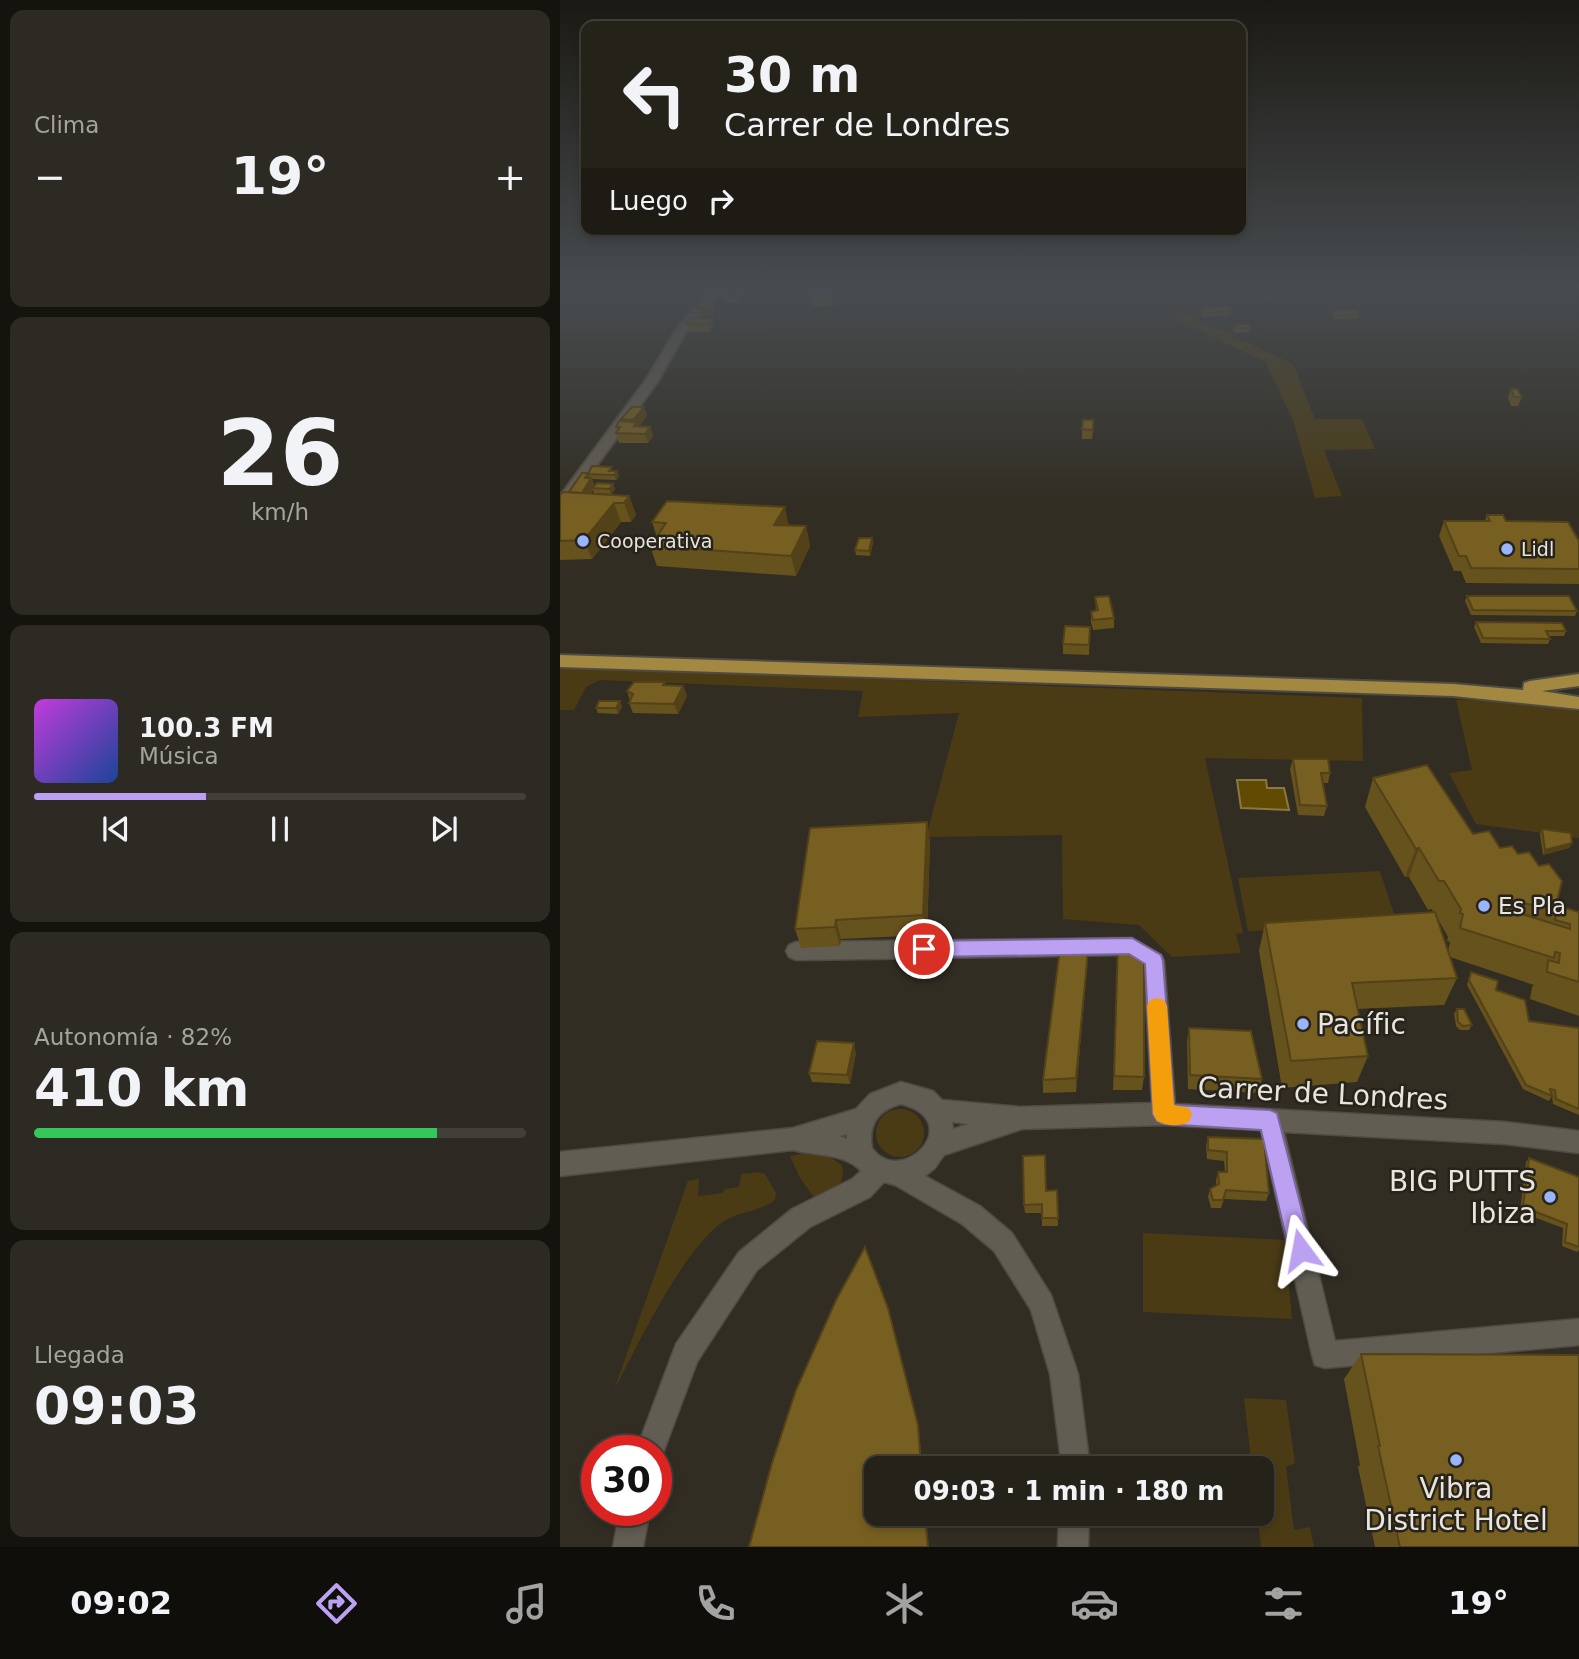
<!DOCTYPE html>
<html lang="es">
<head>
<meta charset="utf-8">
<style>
	:root { --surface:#25221a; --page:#2d2a23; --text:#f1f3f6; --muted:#a3a4a2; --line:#423f39; --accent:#bca0f2 }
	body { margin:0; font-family:"DejaVu Sans",sans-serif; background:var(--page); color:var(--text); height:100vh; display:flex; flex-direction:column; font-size:26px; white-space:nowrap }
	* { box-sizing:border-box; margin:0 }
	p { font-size:23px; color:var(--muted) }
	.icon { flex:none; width:38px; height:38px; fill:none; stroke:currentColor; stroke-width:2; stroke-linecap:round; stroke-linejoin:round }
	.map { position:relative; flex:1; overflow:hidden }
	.drawer { display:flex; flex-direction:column; gap:10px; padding:10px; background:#14130e; width:560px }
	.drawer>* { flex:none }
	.guide { position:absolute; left:21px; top:21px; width:665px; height:214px; border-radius:14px; box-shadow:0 4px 10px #0003,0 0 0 2px var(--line); background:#25221a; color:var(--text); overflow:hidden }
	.speed { position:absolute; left:21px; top:1435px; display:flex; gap:14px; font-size:35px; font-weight:700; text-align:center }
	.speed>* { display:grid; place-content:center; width:91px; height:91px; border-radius:50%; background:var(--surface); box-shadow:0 4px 10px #0003,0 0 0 2px var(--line); line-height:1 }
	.speed .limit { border:10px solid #d22; background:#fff; color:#111 }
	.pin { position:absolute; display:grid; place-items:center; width:60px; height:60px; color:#fff; margin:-30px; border:4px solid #fff; border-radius:50%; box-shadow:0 2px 7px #0007 }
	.me { position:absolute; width:77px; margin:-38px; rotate:347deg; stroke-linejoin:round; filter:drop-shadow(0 0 5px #0008) }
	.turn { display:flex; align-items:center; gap:24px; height:147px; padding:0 28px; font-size:32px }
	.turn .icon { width:91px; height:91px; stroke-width:2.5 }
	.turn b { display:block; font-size:49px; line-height:60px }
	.then { display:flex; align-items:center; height:66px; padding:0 28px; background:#0003; gap:14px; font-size:26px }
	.big { font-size:52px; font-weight:800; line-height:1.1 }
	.drawer .widget { flex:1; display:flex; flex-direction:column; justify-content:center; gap:10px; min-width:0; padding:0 24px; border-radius:14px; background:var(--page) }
	.drawer .dial { align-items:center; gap:0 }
	.dial b { font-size:91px; line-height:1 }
	.song { display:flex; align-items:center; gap:21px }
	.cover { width:84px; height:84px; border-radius:10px; background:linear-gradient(135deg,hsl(290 70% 55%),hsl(220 70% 35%)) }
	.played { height:7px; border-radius:4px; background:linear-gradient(90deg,var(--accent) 35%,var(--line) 35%) }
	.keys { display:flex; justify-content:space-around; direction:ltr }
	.heat { display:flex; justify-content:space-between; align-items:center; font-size:38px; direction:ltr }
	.charge { height:10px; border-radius:5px; background:linear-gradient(90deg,#34c759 82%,var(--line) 0) }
	.trip { position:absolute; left:304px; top:1456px; width:410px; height:70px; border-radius:14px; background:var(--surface); box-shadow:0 4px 10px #0003,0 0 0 2px var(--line); font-weight:800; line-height:70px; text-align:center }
	.tabs { display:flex; height:112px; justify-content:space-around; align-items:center; background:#0f0e0a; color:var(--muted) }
	.tabs .icon { width:49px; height:49px }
	.tabs .on { color:var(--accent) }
	.tabs b { font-size:32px; color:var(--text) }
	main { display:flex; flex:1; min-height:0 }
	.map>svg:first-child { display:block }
</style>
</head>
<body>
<main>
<section class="drawer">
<div class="widget"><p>Clima</p>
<div class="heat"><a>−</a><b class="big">19°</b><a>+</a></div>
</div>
<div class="widget dial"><b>26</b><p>km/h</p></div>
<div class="widget">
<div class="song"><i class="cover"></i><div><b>100.3 FM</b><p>Música</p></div></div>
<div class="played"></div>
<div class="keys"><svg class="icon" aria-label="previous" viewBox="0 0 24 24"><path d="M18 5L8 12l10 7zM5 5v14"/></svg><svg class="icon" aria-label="pause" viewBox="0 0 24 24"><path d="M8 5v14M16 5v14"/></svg><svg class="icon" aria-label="next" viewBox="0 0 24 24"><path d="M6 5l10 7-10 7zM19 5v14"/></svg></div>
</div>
<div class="widget"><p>Autonomía · 82%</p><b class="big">410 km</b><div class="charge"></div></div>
<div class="widget"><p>Llegada</p><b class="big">09:03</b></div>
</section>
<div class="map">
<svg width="1019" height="1547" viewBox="0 0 1019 1547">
	<rect width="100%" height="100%" fill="#312d23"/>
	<!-- green -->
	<g fill="#4a3b15">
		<polygon points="624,313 733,364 755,419 802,419 815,449 764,450 782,496 755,498 733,420 705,362 614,318"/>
		<polygon points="0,667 802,698 803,761 645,758 683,933 676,934 681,953 612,957 579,925 503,919 502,835 366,837 399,713 298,717 303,691 40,680 26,687 14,710 0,710"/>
		<path d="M896,700C936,701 981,698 1019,712V838L916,824L889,773L912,770Z"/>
		<polygon points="820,871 838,926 688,931 678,878"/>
		<circle cx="340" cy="1133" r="24"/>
		<polygon points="241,1154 266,1155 282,1165 283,1174 279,1188 255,1199 240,1178 230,1156"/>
		<path d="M199,1172L205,1174L216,1193L215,1200C200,1212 178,1211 161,1223C120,1255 79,1343 54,1390L128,1181L139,1179L138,1196L163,1193L165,1189L179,1187L181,1174Z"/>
		<polygon points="583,1233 725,1240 732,1319 583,1312"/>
		<polygon points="684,1398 726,1400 735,1463 726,1467 734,1530 750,1527 754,1547 701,1547 697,1514 702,1514 702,1468 692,1468"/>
	</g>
	<!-- water -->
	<polygon fill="#614a02" stroke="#897844" stroke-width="2" points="677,780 706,780 707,788 724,788 729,810 681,808"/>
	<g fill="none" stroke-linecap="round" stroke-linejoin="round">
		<!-- minor casing -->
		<g stroke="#4f4b43" stroke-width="3">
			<g id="minor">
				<path d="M572,938L601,955L604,961L615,1104L945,1122L1019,1131V1153L945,1144L724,1132L775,1341L1019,1319V1345L765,1368L755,1365L752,1355L701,1130L604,1125L462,1129L384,1155L375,1168L365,1176L420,1206L452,1233L491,1295L518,1374L530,1468H502L490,1374L471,1310L434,1251L402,1224L335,1185L324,1182L310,1197L250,1227L197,1270L137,1362L100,1461L96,1463V1451H76L116,1344L179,1252L232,1209L292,1179L301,1171C285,1153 255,1156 233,1150L0,1176V1152L233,1128L296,1109L310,1094L341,1082L373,1091L382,1100L460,1107L592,1103L584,965L568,955L236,960L229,957L226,951L229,945L236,942ZM341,1104C408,1121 341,1189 312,1148C308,1124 318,1110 341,1104ZM392,1122L409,1124L393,1129ZM287,1134V1139L279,1136Z"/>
				<polygon points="60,1510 90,1510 83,1547 53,1547"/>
				<polygon points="499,1514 529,1514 528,1547 498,1547"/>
			</g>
		</g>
		<!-- tertiary casing -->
		<g stroke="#4f4b43" stroke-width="4">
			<polygon id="tertiary" points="149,291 159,291 125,333 98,381 5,509 0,510 0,496 86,380 116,330"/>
		</g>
		<!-- primary casing -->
		<g stroke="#4f4b43" stroke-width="4">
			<polygon id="primary" points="0,655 893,684 963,690 964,683 970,681 1019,674 1019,686 982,691 1019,697 1019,709 893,696 0,667"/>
		</g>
		<!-- minor -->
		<use href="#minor" fill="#625d52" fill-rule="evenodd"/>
		<!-- tertiary -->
		<use href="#tertiary" fill="#625d52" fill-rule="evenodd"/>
		<!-- primary -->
		<use href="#primary" fill="#a38842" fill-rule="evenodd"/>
	</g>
	<!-- wall -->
	<g fill="#66521c" fill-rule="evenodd">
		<polygon points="182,291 184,298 180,303 164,302 163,297 157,296 156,292"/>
		<polygon points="249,291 274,291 275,301 271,306 251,307 248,292"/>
		<polygon points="641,309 671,311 671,315 643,317 641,313"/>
		<polygon points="772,311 799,314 798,319 774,319 772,315"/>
		<polygon points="152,319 154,327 150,332 129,332 126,323"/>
		<polygon points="674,325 690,328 690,332 675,333 673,329"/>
		<polygon points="951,389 962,397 958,406 951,406 948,398"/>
		<polygon points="87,416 79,426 90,427 93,436 88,443 59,443 56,433 57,431 56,427 62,421 61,419"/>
		<polygon points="522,429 533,430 532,439 522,439"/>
		<polygon points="57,471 59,476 56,480 32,479 34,486 53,484 55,489 51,494 34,493 33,490 31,494 69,496 76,515 71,522 61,522 32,559 0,560 0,495 9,493 22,473"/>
		<polygon points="927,515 946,521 1019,541 1019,584 906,583 901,571 894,571 879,536 884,521 925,521"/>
		<polygon points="92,522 246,526 250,546 236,576 97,566 90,546 97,537"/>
		<polygon points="312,538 313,543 310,556 296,555 295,550"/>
		<polygon points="907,596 1017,611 1015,616 911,615 905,601"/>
		<polygon points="535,597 554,618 554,628 533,630 531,622 531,612 536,611"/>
		<polygon points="916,622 1006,631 1004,636 989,636 990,639 988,644 921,643 914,627"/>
		<polygon points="530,627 529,655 503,654 503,644"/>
		<polygon points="106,685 123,686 127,696 118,714 73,713 69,703 70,700 67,691"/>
		<polygon points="62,706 58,714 38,713 36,708"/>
		<polygon points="733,759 770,773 768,783 763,783 767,806 764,816 738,815 730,769"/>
		<path d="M813,778L940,848L996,905L1019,912V1016L970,999L972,987L974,985L890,957L897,978L884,1005L797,1009L808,1056L797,1082L722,1088L699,951L705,923L873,912L872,909L868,910L849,877H845L805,807ZM878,919L888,937L887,941L890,942L888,951Z"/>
		<polygon points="367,822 370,842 367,935 281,939 280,946 241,948 235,929"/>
		<polygon points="982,829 1012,843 1009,848 983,855 980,834"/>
		<polygon points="558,940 584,1077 582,1090 553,1090"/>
		<polygon points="529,941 528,956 516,1092 483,1093 483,1080"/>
		<polygon points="911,972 936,990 969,1021 1019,1028 1019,1115 993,1104 992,1096 989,1101 963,1089 907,985"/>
		<polygon points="897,1009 912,1025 909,1030 900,1030 896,1026 894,1014"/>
		<polygon points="629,1028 702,1079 698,1093 628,1089 627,1042"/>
		<polygon points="296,1053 290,1084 252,1082 249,1073"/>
		<polygon points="648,1137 704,1139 709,1193 706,1201 664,1199 661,1208 651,1208 648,1197 650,1189 656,1186 656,1180 658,1172 665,1172 664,1161 647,1159 646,1146"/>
		<polygon points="969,1158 1019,1177 1019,1250 1017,1252 1002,1246 1003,1228 960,1212 966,1162"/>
		<polygon points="497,1190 498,1226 482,1226 482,1213 465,1213 464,1205 486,1191"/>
		<polygon points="801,1354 1019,1547 815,1547 798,1467 800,1465 784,1379"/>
	</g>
	<!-- shaded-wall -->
	<g fill="#534217">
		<polygon points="181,291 182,291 184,298 180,303 178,294"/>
		<polygon points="271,291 274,291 275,301 271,306 270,298 270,293"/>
		<polygon points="153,303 155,311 153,315 140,317 137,308"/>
		<polygon points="152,319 154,327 150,332 148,324"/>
		<polygon points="84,407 87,416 79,427 74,426 75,425 73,420"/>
		<polygon points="90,427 93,436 88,443 85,434"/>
		<polygon points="57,471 59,476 56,480 54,475"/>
		<polygon points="28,473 35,488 33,488 33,490 25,502 22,493 25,478"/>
		<polygon points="53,484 55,489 51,494 49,489"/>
		<polygon points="69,496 76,515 71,522 64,503"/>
		<polygon points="54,503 61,522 32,559 24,540"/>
		<polygon points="225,507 229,526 214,525"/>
		<polygon points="246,526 250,546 236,576 231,556"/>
		<polygon points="312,538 313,543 310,556 309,551"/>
		<polygon points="123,686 127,696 118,714 114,704"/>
		<polygon points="60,701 62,706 58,714 56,708"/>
		<polygon points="367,822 370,842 367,935 363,915"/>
		<polygon points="1012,843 1009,848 983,855 985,850"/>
		<polygon points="859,848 849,877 845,877 856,849"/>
		<polygon points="276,920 281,939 280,946 275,927"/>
		<polygon points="529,941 528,956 516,1092 516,1078"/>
		<polygon points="294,1043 296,1053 290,1084 287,1075"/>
		<polygon points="329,1312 359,1428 362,1468 361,1468"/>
		<polygon points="365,1514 366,1514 369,1547 368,1547"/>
	</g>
	<!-- building -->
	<g fill="#775f21" stroke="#534217" stroke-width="2" fill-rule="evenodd">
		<polygon points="165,291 181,291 178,294 162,294"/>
		<polygon points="249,291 271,291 270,293 274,293 270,298 250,299 255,293 248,292"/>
		<polygon points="142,302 153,303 151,306 137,308"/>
		<polygon points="669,307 671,311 643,313 641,309"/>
		<polygon points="796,310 799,314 775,315 772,311"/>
		<polygon points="130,318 152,319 148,324 126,323"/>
		<polygon points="688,324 690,328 676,328 674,325"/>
		<polygon points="951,389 957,389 962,397 954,397"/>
		<polygon points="72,407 84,407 73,420 61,419"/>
		<polygon points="523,420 533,420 533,430 522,429"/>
		<polygon points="59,421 77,422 74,426 90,427 85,434 56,433 60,427 56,427"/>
		<polygon points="32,466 52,467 49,471 57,471 54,475 28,474"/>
		<polygon points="22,473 28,473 25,478 31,478 22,493 9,492"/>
		<polygon points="37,483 53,484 49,489 33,488"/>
		<polygon points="3,492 69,496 64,503 54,503 24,540 0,541 0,495"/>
		<polygon points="107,501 225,507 214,525 246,526 231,556 90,546 106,523 92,522"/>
		<polygon points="927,515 943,515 946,521 1008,522 1019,541 1019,569 911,568 906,556 899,556 884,521 930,521"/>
		<polygon points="299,538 312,538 309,551 295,550"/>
		<polygon points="549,596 554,618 533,620 531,612 538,610 535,597"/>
		<polygon points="907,596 1009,596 1017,611 913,610"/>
		<polygon points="916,622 1002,623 1006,631 986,631 990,639 923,638"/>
		<polygon points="505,626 530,627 529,645 503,644"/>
		<polygon points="74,682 105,682 103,685 123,686 114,704 69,703 73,694 67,691"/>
		<polygon points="39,701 60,701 56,708 36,708"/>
		<polygon points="733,759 768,759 770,773 761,773 767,806 740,805"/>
		<path d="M867,765L913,834L929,831L940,848L952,846L958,854L969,852L979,866L989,864L1002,881L996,905L1019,912V982L987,972L988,960L999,963L1000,953L995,952L994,958L900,928L903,914L900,913L901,909L884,881H879L859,848L856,849L813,778ZM951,901L996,909L995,920L1010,924V929L949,910Z"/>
		<polygon points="367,822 363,915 276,920 275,927 235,929 250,828"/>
		<polygon points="982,829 1011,833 1012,843 985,850"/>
		<polygon points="875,912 897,978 792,983 808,1056 731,1061 705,923"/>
		<polygon points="558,940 573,940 584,949 584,1077 554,1076"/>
		<polygon points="501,941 529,941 516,1078 483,1080"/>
		<polygon points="911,972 938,981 936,990 965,1000 969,1021 1019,1028 1019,1109 996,1099 995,1090 990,1089 992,1096 966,1085 909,980"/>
		<polygon points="897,1009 904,1009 912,1025 903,1026 898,1022"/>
		<polygon points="629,1028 691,1031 702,1079 630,1075"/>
		<polygon points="257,1041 294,1043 287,1075 249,1073"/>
		<polygon points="648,1137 704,1139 709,1193 666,1190 663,1200 653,1200 650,1189 659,1184 658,1172 667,1172 667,1152 648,1150"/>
		<polygon points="485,1155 486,1191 497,1190 498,1218 482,1218 482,1204 464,1205 463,1156"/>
		<polygon points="969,1158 1019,1177 1019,1247 1005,1242 1007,1224 963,1207"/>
		<polygon points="305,1247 328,1308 358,1425 361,1468 317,1468 317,1514 365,1514 368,1547 189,1547 212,1463 236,1390 276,1300"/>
		<polygon points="801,1354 1019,1355 1019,1547 840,1547 818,1446 820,1446"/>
	</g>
	<!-- sky -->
	<linearGradient id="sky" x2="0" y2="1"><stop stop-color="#1b1913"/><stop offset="0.57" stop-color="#484c50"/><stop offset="1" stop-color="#484c50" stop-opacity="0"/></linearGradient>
	<rect width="1019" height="507" fill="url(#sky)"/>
	<!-- route -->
	<polygon fill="#bca0f2" stroke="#7a689d" stroke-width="2" points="572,938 601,955 603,961 614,1105 710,1110 717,1113 752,1250 749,1259 741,1262 732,1259 729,1250 701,1130 604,1124 597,1121 593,1114 585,964 569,954 364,957 358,955 355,949 358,944 364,941"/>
	<!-- slow -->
	<path fill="#f59e0b" d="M597,998L604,1000L607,1006L614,1105L629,1108L632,1115L629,1122C618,1127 607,1126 597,1121L593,1114L587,1006L590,1000Z"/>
	<!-- markers -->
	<g fill="#99b5fd" stroke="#27231a" stroke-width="2.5">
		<circle cx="23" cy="541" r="7"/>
		<circle cx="947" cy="549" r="7"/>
		<circle cx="924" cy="906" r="7"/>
		<circle cx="743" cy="1024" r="7"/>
		<circle cx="990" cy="1197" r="7"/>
		<circle cx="896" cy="1460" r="7"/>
	</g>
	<g text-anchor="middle" stroke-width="5" stroke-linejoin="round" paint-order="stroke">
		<!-- far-poi labels -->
		<g font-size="19" fill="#e7e5de" stroke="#27231a" text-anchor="start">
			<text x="37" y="548">Cooperativa</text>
			<text x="961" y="556">Lidl</text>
		</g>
		<!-- poi labels -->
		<g font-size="23" fill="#e7e5de" stroke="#27231a" text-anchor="start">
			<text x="938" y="914">Es Pla</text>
		</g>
		<!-- near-poi labels -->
		<g font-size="28" fill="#e7e5de" stroke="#27231a" text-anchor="start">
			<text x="757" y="1034">Pacífic</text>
			<text x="976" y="1191" text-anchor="end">BIG PUTTS<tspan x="976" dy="32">Ibiza</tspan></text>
			<text x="896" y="1498" text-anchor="middle">Vibra<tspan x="896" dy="32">District Hotel</tspan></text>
		</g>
		<!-- near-street labels -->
		<g font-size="28" fill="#e7e5de" stroke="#27231a">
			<text transform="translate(763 1093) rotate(3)" y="10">Carrer de Londres</text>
		</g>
	</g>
</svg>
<div class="speed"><div class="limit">30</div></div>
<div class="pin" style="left:364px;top:949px;background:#d93025"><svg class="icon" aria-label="arrive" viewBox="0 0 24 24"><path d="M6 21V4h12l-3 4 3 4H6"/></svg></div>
<svg class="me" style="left:741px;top:1250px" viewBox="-20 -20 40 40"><path d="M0-17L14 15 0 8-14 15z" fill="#bca0f2" stroke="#fff" stroke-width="4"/></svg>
<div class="trip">09:03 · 1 min · 180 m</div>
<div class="guide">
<div class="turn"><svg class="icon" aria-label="left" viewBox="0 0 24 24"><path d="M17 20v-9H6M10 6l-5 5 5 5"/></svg><div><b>30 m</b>Carrer de Londres</div></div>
<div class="then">Luego<svg class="icon" aria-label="right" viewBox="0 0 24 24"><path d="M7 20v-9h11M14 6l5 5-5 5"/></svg></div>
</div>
</div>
</main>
<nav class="tabs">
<b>09:02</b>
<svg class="icon on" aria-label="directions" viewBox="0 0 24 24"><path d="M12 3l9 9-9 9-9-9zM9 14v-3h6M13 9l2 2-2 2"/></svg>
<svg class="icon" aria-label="music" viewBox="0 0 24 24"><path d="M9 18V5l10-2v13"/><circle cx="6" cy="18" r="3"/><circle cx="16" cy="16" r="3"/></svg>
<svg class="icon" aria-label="phone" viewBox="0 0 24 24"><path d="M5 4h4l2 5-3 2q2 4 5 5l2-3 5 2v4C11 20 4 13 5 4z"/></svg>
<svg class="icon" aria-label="climate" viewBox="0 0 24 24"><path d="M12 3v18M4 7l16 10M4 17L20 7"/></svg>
<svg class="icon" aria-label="car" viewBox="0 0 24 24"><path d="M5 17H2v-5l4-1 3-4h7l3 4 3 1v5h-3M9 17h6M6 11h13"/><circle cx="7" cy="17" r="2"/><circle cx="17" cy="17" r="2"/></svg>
<svg class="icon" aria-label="filters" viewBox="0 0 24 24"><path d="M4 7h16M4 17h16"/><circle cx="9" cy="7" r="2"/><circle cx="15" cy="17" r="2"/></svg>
<b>19°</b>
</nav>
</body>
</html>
